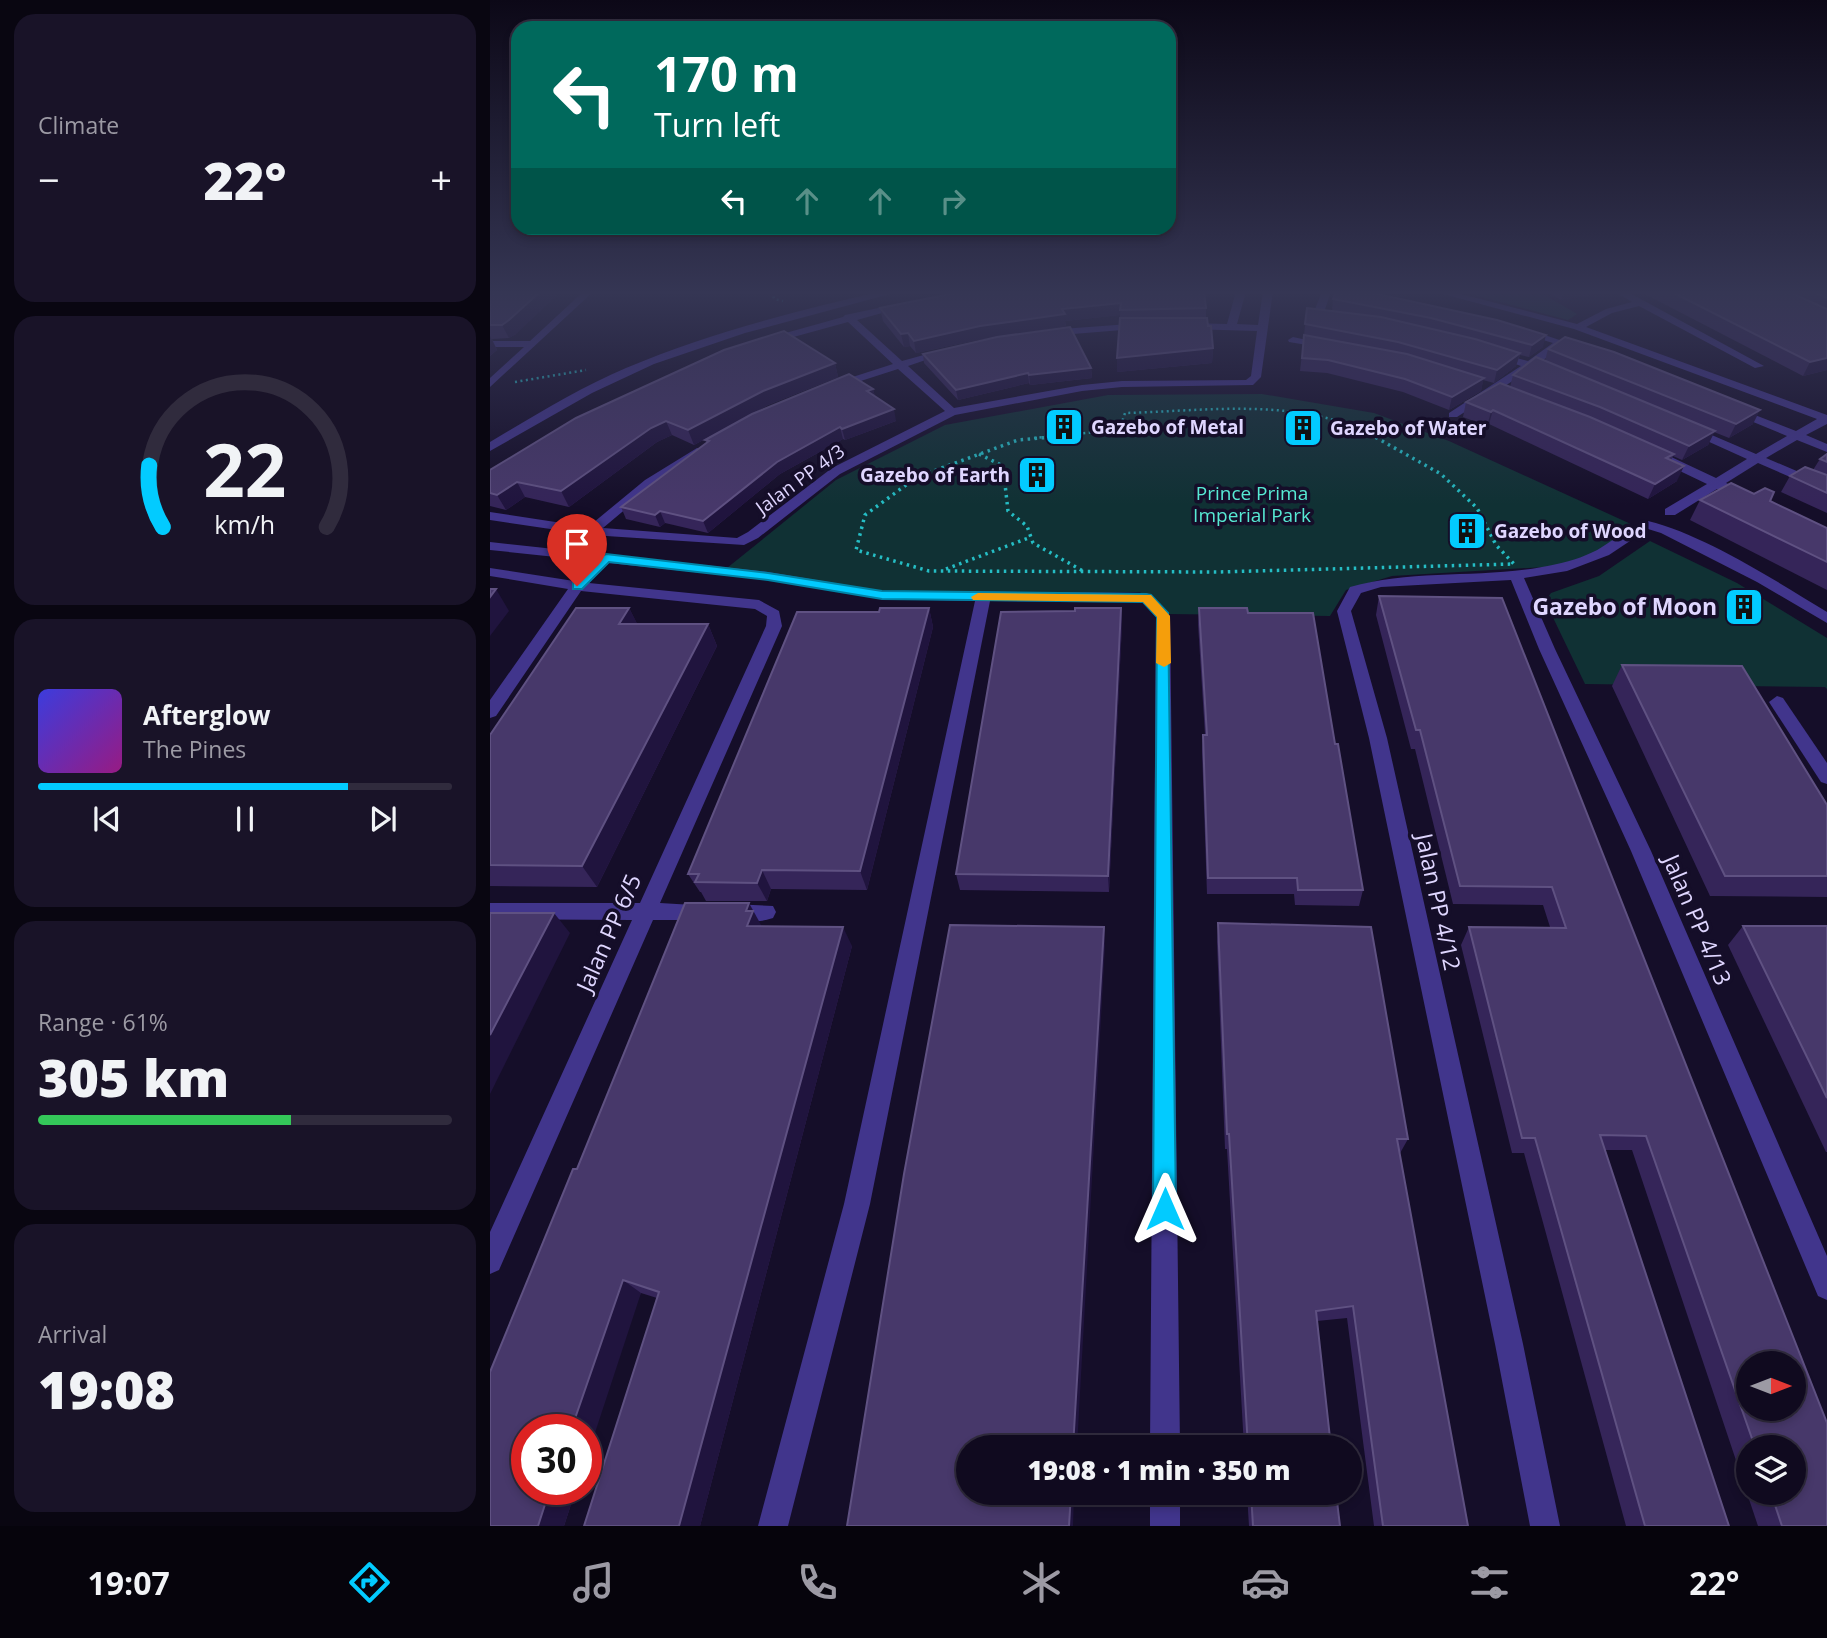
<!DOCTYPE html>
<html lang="en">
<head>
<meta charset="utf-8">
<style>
	:root { --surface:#100a1f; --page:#191328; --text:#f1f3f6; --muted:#9c9aa4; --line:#302b3d; --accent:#02cbff }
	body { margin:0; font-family:"Open Sans",sans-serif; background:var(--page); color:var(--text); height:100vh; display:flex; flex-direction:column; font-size:26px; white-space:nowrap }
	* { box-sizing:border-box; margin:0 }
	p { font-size:23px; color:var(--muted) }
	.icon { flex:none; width:38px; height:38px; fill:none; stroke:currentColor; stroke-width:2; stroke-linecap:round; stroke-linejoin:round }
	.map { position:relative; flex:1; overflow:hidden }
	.side { display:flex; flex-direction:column; gap:14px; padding:14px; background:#090611; width:490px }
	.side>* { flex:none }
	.guide { position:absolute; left:21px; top:21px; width:665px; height:214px; border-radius:21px; box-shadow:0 4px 10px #0003,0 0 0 2px var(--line); background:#00695c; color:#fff; overflow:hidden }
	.needle { width:46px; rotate:90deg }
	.controls { position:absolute; left:1246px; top:1351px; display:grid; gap:14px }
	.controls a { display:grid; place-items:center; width:70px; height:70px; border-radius:50%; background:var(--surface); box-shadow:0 4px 10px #0003,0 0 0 2px var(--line); font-size:35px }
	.speed { position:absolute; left:21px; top:1414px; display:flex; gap:14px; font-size:35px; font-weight:700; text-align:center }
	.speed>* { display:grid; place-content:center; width:91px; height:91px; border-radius:50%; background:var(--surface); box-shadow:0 4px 10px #0003,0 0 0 2px var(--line); line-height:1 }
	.speed .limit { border:10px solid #d22; background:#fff; color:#111 }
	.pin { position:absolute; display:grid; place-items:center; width:60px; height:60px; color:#fff; margin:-72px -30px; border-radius:50% 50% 50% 0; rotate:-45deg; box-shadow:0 0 7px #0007 }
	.pin .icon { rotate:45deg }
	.me { position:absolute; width:77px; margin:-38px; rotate:0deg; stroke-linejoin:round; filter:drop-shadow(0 0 5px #0008) }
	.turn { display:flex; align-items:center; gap:24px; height:147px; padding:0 28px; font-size:32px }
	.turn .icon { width:91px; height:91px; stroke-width:2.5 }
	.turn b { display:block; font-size:49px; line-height:60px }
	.lanes { display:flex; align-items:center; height:66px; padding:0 28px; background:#0003; justify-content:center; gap:35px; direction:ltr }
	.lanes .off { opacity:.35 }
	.big { font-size:52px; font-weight:800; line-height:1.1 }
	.side .card { flex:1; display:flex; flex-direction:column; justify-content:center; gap:10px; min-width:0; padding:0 24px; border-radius:21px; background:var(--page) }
	.side .dial { align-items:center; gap:0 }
	.dial svg { height:182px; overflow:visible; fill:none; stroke:var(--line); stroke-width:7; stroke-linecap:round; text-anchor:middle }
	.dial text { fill:var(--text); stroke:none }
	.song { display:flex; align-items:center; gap:21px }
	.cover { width:84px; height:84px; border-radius:10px; background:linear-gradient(135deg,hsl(240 70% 55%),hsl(310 70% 35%)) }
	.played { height:7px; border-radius:4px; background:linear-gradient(90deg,var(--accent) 75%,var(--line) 75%) }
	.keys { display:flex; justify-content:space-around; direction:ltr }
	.heat { display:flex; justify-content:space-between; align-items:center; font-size:38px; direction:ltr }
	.charge { height:10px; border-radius:5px; background:linear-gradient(90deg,#34c759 61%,var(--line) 0) }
	.trip { position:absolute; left:466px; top:1435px; width:406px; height:70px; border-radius:35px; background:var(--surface); box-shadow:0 4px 10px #0003,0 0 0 2px var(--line); font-weight:800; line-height:70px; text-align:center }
	.menu { display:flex; height:112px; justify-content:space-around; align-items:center; background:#06040c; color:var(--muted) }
	.menu .icon { width:49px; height:49px }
	.menu .selected { color:var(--accent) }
	.menu b { font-size:32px; color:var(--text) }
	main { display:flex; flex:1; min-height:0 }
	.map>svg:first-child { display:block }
</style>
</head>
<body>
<main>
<section class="side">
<div class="card"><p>Climate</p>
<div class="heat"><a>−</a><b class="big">22°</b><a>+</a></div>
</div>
<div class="card dial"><svg viewBox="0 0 100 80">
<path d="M14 69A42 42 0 1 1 86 69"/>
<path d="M14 69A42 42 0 0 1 8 42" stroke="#02cbff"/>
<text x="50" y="56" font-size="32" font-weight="700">22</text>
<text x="50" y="72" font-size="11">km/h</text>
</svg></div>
<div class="card">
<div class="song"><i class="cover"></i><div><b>Afterglow</b><p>The Pines</p></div></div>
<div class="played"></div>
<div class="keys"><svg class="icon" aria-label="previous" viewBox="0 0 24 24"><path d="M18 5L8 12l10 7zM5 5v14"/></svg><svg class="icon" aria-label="pause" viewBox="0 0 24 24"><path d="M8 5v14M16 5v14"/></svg><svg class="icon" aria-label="next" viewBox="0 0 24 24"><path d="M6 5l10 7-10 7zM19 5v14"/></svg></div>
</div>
<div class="card"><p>Range · 61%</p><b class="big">305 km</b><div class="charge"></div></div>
<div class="card"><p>Arrival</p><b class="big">19:08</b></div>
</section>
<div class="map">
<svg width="1337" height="1526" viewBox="0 0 1337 1526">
	<rect width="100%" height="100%" fill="#150e29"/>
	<!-- green -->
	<g fill="#103134">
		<polygon points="969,291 1048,291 1087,314 1078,320"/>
		<polygon points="772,394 884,413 959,441 1143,525 1111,550 1072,566 902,576 856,590 840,616 677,614 650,592 380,592 237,568 346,480 455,425 618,395"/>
		<polygon points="1160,541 1247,583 1337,638 1337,689 1335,687 1095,684 1055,601 1061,593 1109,576"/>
	</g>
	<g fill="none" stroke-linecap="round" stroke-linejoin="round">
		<!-- path-far1 -->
		<g stroke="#25bdc4" stroke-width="2.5" stroke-dasharray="2 3.5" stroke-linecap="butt">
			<polyline points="282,291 284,299 293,301"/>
			<polyline points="25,382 96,370"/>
			<path d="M544,438L616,431L631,425L635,413C717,411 813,396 888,438"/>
		</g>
		<!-- path -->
		<g stroke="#25bdc4" stroke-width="3.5" stroke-dasharray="2.5 4.5" stroke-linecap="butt">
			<polyline points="561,437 528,440 427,477 375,515 366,550 439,571 727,572 1024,564 1006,545 987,508 951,474 885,437"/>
			<polyline points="489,454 513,466 518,511 537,526 543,543 593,571"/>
			<polyline points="456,569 541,537"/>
		</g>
		<!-- minor -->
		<g fill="#41358c" fill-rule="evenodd">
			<polygon points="94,291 104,291 0,387 0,378 34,347 0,347 0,341 40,341"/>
			<path d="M393,291H411L255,333L164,364L102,393L0,451V442C44,416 89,388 136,368C218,333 306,311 393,291Z"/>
			<polygon points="743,291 752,291 755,295 747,324 768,325 773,291 783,291 771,377 763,385 632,387 592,391 465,415 350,474 268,538 254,545 101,535 0,520 0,512 98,527 155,480 207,448 211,449 211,455 163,486 113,528 247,538 258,532 342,468 455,411 408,369 349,388 341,388 341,384 403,364 358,322 278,344 273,341 274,339 353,317 355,315 417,302 417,306 367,320 412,361 459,348 459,352 418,366 464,408 592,385 632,381 756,380 761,376 767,331 698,329 693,326 698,323 737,324 745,295"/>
			<polygon points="832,291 841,292 834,312 850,316 850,320 829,317 824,312"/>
			<polygon points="942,291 959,291 1087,324 1116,309 1142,302 1124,291 1136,291 1274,366 1265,368 1149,306 1122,313 1096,327 1337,415 1337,424 1316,435 1337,444 1337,452 1307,440 1276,458 1337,484 1337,493 1268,463 1236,483 1260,494 1260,500 1250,500 1227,489 1185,515 1175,515 1175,509 1217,484 1169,461 1169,455 1177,455 1226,478 1257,459 1195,431 1195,427 1203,427 1266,454 1297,436 1239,412 1239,408 1247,408 1306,431 1327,419 1084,329"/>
			<polygon points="653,323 657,324 657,328 558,336 553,333 558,330"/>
			<polygon points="1034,328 1096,349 1091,352 1072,346 1048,364 1064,370 1064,374 1041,369 967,417 959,417 959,413 1031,366 1003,356 1003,352 1038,361 1063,343 1030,333 1029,331"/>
			<polygon points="803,337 840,345 835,348 799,342 798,340"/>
			<path d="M1158,521C1215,535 1286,581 1337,612V623L1267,582L1171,533L1158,529L1119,555L1077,571L1034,578L1065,649L1161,851L1337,1256V1300L1328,1296L1141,851L1049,649L1021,580L891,587L871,593L861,611L897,738L1033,1344L1070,1526H1040L1005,1344L879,738L847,611L860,587C927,568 999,580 1067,564C1081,561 1100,555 1112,547C1128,537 1139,526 1158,521Z"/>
			<polygon points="0,542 278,572 392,591 656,593 661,595 678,613 680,616 690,1447 660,1447 666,617 652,602 500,601 380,1204 298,1526 268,1526 354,1204 485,601 392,599 278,580 119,563 99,583 269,600 289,611 292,626 170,903 220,906 223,912 220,918 213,920 163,920 9,1270 0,1274 0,1232 142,920 0,919 0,903 150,903 276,626 277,616 265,609 91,591 6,716 0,718 0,700 78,589 0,576 0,568 84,581 104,561 0,550"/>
			<polygon points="1287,696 1293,698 1337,763 1337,784 1331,782 1279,702"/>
			<path d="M241,904L283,906L286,912L283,918C269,923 248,923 234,918L231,912L234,906Z"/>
			<rect x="660" y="1493" width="30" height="33"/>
		</g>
	</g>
	<!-- wall -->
	<g fill="#352559" fill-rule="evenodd">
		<polygon points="0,291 26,334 19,338 2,339 7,350 0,356"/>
		<polygon points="846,291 1053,347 1039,357 1030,355 1026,366 1004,383 993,380 991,391 959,410 913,392 837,373 810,371 817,308 842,311 843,299"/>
		<polygon points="1056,291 1121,291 1071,300"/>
		<polygon points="1149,291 1337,291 1337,370 1313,376"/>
		<polygon points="390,308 716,308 716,318 723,348 722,363 627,372 627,358 630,315 575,321 576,326 492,339 426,353 420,346 414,347 393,321"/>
		<polygon points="1058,349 1263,424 1239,438 1224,432 1218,445 1192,460 1183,456 1181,461 1187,481 1158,499 999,424 997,426 973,417 976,402 1020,387 1023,375 1055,361"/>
		<polygon points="433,354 601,368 602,378 540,385 539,383 468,400 434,363"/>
		<polygon points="345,363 348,377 278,405 204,445 182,435 167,442 79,507 35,497 16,510 0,506 0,470"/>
		<polygon points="383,389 385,397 406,421 355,440 353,439 290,474 218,533 175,523 170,527 136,519 131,507 217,443 215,440"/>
		<polygon points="1337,454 1337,513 1291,492 1300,476 1323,470 1330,459"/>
		<polygon points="1210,500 1280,501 1337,528 1337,590 1200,520"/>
		<path d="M889,596L1012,598L1337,1526H1268L1142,1150H1115L1239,1526H1136L1034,1153H1022L971,945L979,927H1060L1053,905L963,904L925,749H921L886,615ZM1258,1447H1304V1493H1258Z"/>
		<polygon points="139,608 147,624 218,624 227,646 107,887 0,886 0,735"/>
		<polygon points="439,608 443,627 377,890 281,889 277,901 216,901 211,892 210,892 198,874 389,612"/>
		<polygon points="631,608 632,624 619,892 470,890 466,874 585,611"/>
		<polygon points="709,608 758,613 845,744 873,890 869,906 805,905 804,894 717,894 712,751 713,735 715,735 708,624"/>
		<polygon points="1132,665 1337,805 1337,897 1220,896 1122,686"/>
		<polygon points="269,923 271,926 362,946 210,1526 94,1526 167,1298 151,1293 37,1489 86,1489 74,1526 0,1526"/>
		<polygon points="728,923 918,1139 909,1155 978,1526 884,1526 857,1318 827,1321 841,1447 754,1447 737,1149 735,1149 727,942"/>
		<polygon points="1253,926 1337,926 1337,1152 1336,1152 1238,945"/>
		<polygon points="757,1493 846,1493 850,1526 759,1526"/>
	</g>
	<!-- shaded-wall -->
	<g fill="#20143e">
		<polygon points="51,291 72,291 26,334 19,338 12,325"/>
		<polygon points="1074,291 1121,291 1071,300"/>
		<polygon points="631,303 630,315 575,321 576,326 492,339 426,353 424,341 572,309"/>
		<polygon points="418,333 420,346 414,347 411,334"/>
		<polygon points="1056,335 1053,347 1039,357 1042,345"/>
		<polygon points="0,336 7,350 0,356"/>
		<polygon points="723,348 722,363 627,372 627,358"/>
		<polygon points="1030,353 1026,366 1004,383 1007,370"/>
		<polygon points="1337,358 1337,370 1313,376 1320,362"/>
		<polygon points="345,363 348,377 278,405 204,445 198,430 273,391"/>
		<polygon points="601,368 602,378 540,385 539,375"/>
		<polygon points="538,373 539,383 468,400 466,390"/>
		<polygon points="994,378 991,391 959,410 962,397"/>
		<polygon points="383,389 386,400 377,391"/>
		<polygon points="404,409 406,421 355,440 352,429"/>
		<polygon points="1003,410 999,424 997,426 1001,412"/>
		<polygon points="1270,410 1263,424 1239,438 1246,424"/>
		<polygon points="176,421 182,435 167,442 79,507 71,491 161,428"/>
		<polygon points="350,427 353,439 290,474 218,533 213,521 287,462"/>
		<polygon points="1225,431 1218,445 1192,460 1199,446"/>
		<polygon points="1194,466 1187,481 1158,499 1165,484"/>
		<polygon points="27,482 35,497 16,510 7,495"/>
		<polygon points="170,511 175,523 170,527 165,515"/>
		<polygon points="6,589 19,611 0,636 0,597"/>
		<polygon points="139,608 150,629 129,624"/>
		<polygon points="439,608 443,627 377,890 370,871"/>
		<polygon points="631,608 632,624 619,892 618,876"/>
		<polygon points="218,624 227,646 107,887 92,866"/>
		<polygon points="272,870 281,889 277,901 267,883"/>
		<polygon points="259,903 270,923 273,931 257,926 256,911"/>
		<polygon points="64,913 80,933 0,1094 0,1035"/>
		<polygon points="353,927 362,946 210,1526 189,1526"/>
		<polygon points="614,927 615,946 587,1447 583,1447"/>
		<polygon points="133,1280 151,1293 96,1460 96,1430 81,1430"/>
		<polygon points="60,1489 86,1489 74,1526 48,1526"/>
		<polygon points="581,1493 584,1493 583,1526 579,1526"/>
	</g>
	<!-- building -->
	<g fill="#47386a" stroke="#5f5182" stroke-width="2" fill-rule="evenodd">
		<polygon points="0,291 51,291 19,320 12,325 0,325"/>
		<polygon points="475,291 714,291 716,308 630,310 631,303 572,309 575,314 490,326 424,341 418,333 411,334 390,308"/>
		<polygon points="846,291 883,293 1007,320 1056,335 1042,345 941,318 843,299"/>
		<polygon points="1180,291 1297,291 1337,309 1337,358 1320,362"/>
		<polygon points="1322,291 1337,291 1337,298"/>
		<polygon points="817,308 891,317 985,339 1030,353 1007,370 908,342 815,324"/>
		<polygon points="630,318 717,318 718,326 721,326 723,348 627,358"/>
		<polygon points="580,327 601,368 539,375 538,373 466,390 433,354 507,337"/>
		<polygon points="294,331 345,363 273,391 198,430 176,421 161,428 71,491 27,482 7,495 0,493 0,470 86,418 234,350"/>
		<polygon points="814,335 917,354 994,378 962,397 915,379 838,360 812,358"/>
		<polygon points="1075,337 1124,352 1270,410 1246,424 1058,349"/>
		<polygon points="1046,357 1225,431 1199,446 1110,407 1023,375"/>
		<polygon points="359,374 383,389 377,391 404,409 352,429 350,427 287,462 213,521 170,511 165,515 131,507 219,441 215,440 262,414"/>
		<polygon points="1010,383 1100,417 1184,454 1176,458 1194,466 1165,484 1003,410 1001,412 976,402"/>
		<polygon points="1337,454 1337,462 1330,459"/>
		<polygon points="1315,467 1337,475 1337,493 1300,476"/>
		<polygon points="1241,483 1264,494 1275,488 1284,492 1280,501 1337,528 1337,562 1210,500"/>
		<polygon points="0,589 6,589 0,597"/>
		<path d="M889,596L1012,598L1337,1423V1526H1292L1281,1493H1304V1447H1265L1156,1136L1110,1135L1239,1526H1155L1045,1138H1032L979,927L1076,928L1062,887L970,886L930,730H926ZM1258,1363H1304V1409H1258Z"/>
		<polygon points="86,608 139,608 129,624 218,624 92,866 0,865 0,735"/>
		<polygon points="390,608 439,608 370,871 272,870 267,883 205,882 209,874 198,874 307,612 389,612"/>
		<polygon points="585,608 631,608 618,876 466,874 511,612 585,611"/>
		<polygon points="709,608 757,608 758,613 823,613 845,744 848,744 873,890 808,890 807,878 718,878 713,735 717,735"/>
		<polygon points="1132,665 1252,666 1337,805 1337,876 1235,876"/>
		<polygon points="195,903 259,903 256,911 263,911 257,926 353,927 189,1526 94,1526 169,1292 133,1280 81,1430 37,1430 37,1489 60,1489 48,1526 0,1526 0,1372 83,1169 87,1169"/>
		<polygon points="0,913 64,913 0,1035"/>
		<polygon points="728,923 881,927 918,1139 907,1139 978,1526 893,1526 863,1306 826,1311 841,1447 758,1447 739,1134 737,1134"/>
		<polygon points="460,925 614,927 583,1447 478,1447 478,1493 581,1493 579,1526 357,1526 414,1174"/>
		<polygon points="1253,926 1337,926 1337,1098"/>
		<polygon points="761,1493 846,1493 850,1526 763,1526"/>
	</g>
	<!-- sky -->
	<linearGradient id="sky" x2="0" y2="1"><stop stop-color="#0c0817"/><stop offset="0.58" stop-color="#353654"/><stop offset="1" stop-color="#353654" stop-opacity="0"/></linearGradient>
	<rect width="1337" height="505" fill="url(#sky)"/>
	<!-- route -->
	<polygon fill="#02cbff" stroke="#0184a6" stroke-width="2" points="116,554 278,573 392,591 656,594 661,595 678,613 686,1209 683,1217 675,1220 667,1217 663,1209 667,617 653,602 392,599 278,580 119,562 92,589 83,589 83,583 112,556"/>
	<!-- slow -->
	<polygon fill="#f59e0b" points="488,593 661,595 680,616 681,663 674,667 666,663 667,617 653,602 483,600 481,597"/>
	<!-- icons -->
	<defs>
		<g id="building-square" transform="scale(2.0125)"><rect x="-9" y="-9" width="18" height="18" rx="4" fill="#02cbff" stroke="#150e29"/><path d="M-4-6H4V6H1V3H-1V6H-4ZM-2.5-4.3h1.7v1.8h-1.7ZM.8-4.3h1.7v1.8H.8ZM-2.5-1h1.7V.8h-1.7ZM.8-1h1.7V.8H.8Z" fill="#111"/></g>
	</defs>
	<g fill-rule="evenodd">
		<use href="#building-square" x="574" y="427"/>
		<use href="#building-square" x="813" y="428"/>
		<use href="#building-square" x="547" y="475"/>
		<use href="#building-square" x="977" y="531"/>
		<use href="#building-square" x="1254" y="607"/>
	</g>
	<g text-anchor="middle" stroke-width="7" stroke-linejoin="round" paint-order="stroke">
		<!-- far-poi labels -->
		<g font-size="19" font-weight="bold" fill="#dfd6ff" stroke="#150e29" text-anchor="start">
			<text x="601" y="434">Gazebo of Metal</text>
			<text x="840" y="435">Gazebo of Water</text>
			<text x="520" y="482" text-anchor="end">Gazebo of Earth</text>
			<text x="1004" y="538">Gazebo of Wood</text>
		</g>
		<!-- far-street labels -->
		<g font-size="19" fill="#dfd6ff" stroke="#150e29">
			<text transform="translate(310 479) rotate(-36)" y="7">Jalan PP 4/3</text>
		</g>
		<!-- far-park labels -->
		<g font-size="19" fill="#57ead4" stroke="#150e29">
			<text x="762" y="500">Prince Prima<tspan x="762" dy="22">Imperial Park</tspan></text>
		</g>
		<!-- poi labels -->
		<g font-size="23" font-weight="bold" fill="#dfd6ff" stroke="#150e29" text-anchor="end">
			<text x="1227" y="615">Gazebo of Moon</text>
		</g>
		<!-- street labels -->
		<g font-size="23" fill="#dfd6ff" stroke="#150e29">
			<text transform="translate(948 902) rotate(78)" y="8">Jalan PP 4/12</text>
			<text transform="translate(1207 920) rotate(67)" y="8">Jalan PP 4/13</text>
			<text transform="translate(119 933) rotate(-66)" y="8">Jalan PP 6/5</text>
		</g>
	</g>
</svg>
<div class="controls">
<a><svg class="needle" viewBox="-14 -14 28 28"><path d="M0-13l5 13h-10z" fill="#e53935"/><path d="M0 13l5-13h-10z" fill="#9c9aa4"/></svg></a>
<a><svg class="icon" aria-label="layers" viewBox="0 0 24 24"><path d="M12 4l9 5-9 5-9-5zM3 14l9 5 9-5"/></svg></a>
</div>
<div class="speed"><div class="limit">30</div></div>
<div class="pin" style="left:87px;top:586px;background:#d93025"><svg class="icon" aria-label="arrive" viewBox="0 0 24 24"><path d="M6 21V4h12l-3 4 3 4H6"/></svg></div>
<svg class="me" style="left:675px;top:1209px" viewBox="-20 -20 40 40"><path d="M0-17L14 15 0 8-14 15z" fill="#02cbff" stroke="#fff" stroke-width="4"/></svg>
<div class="trip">19:08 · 1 min · 350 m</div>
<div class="guide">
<div class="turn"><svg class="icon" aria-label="left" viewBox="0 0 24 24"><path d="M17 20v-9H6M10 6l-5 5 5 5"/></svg><div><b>170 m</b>Turn left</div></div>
<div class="lanes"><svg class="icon" aria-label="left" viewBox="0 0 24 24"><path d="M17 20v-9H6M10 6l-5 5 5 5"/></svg><svg class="icon off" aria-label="ahead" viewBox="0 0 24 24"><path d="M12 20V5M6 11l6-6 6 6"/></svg><svg class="icon off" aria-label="ahead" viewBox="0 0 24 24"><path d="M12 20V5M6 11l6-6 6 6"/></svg><svg class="icon off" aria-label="right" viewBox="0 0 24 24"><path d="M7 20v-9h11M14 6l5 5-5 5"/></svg></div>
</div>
</div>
</main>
<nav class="menu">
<b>19:07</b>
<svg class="icon selected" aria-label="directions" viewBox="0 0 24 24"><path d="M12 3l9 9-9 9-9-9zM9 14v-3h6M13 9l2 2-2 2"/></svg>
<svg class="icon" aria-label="music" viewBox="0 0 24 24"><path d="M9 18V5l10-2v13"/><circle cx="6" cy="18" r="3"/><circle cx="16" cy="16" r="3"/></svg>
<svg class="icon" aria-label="phone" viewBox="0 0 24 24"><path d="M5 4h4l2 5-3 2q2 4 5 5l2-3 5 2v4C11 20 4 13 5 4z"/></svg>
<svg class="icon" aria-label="climate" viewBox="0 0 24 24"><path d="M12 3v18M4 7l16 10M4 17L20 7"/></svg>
<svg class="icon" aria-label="car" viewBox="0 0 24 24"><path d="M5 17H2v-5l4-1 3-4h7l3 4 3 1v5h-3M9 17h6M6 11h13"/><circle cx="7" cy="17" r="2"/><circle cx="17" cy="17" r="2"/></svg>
<svg class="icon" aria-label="filters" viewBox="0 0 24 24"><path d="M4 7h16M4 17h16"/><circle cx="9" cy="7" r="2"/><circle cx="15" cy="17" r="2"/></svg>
<b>22°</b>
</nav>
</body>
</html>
